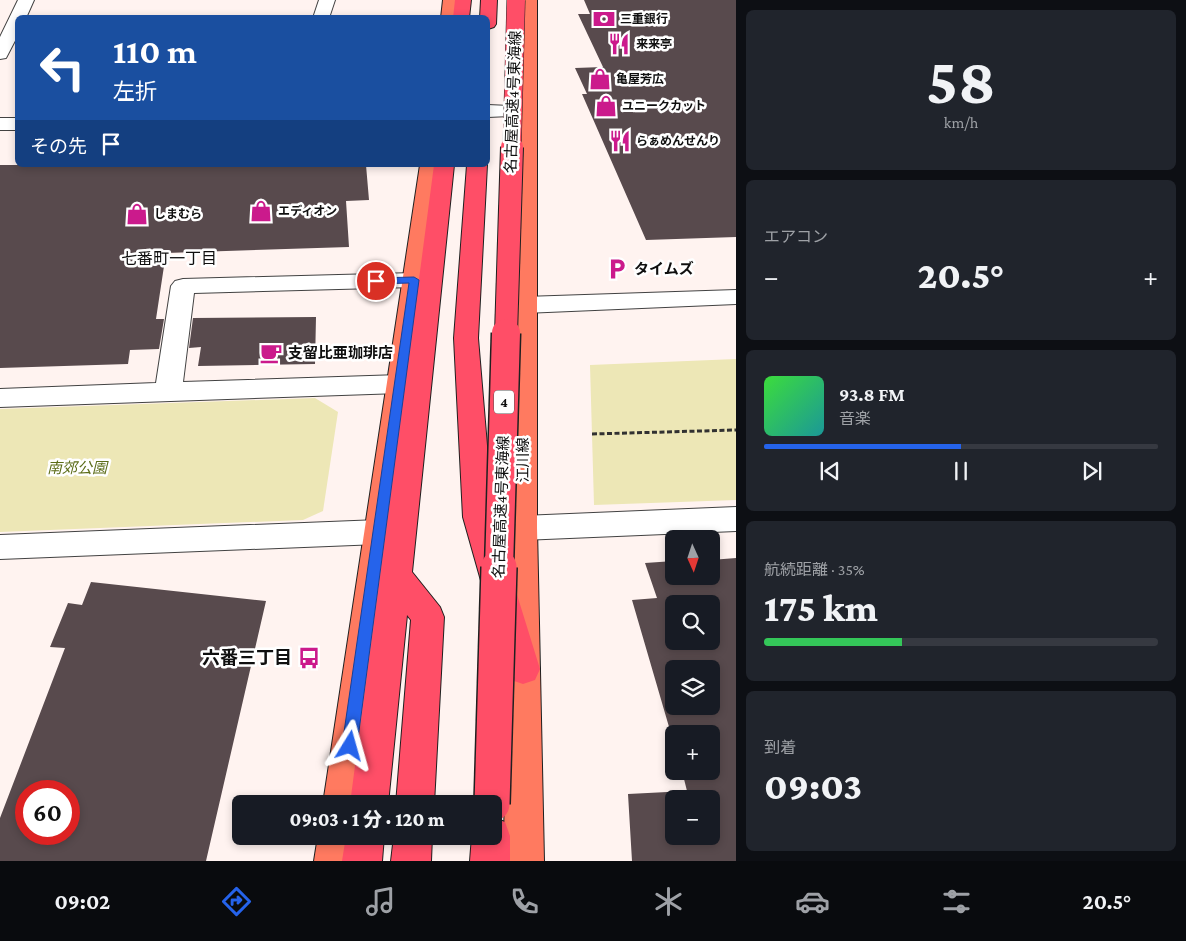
<!DOCTYPE html>
<html lang="ja">
<head>
<meta charset="utf-8">
<style>
	:root { --surface:#171b24; --page:#20242c; --text:#f1f3f6; --muted:#9ea1a6; --line:#363941; --accent:#2563eb }
	body { margin:0; font-family:"Crimson Pro","Noto Sans JP",serif; background:var(--page); color:var(--text); height:100vh; display:flex; flex-direction:column; font-size:19px; white-space:nowrap }
	* { box-sizing:border-box; margin:0 }
	p { font-size:16px; color:var(--muted) }
	.icon { flex:none; width:28px; height:28px; fill:none; stroke:currentColor; stroke-width:2; stroke-linecap:round; stroke-linejoin:round }
	.map { position:relative; flex:1; overflow:hidden }
	.side { display:flex; flex-direction:column; gap:10px; padding:10px; background:#0d0f14; width:450px }
	.side>* { flex:none }
	.hud { position:absolute; left:15px; top:15px; width:475px; height:152px; border-radius:8px; box-shadow:0 2px 8px #0003; background:#1a4fa0; color:#fff; overflow:hidden }
	.needle { width:32px; rotate:177deg }
	.fabs { position:absolute; left:665px; top:530px; display:grid; gap:10px }
	.fabs a { display:grid; place-items:center; width:55px; height:55px; border-radius:8px; background:var(--surface); box-shadow:0 2px 8px #0003; font-size:25px }
	.speed { position:absolute; left:15px; top:780px; display:flex; gap:10px; font-size:25px; font-weight:700; text-align:center }
	.speed>* { display:grid; place-content:center; width:65px; height:65px; border-radius:50%; background:var(--surface); box-shadow:0 2px 8px #0003; line-height:1 }
	.speed .limit { border:8px solid #d22; background:#fff; color:#111 }
	.pin { position:absolute; display:grid; place-items:center; width:42px; height:42px; color:#fff; margin:-21px; border:2px solid #fff; border-radius:50%; box-shadow:0 1px 5px #0007 }
	.me { position:absolute; width:55px; margin:-28px; rotate:8deg; stroke-linejoin:round; filter:drop-shadow(0 0 4px #0008) }
	.turn { display:flex; align-items:center; gap:18px; height:105px; padding:0 15px; font-size:22px }
	.turn .icon { width:65px; height:65px; stroke-width:2.5 }
	.turn b { display:block; font-size:35px; line-height:42px }
	.then { display:flex; align-items:center; height:48px; padding:0 15px; background:#0003; gap:10px; font-size:19px }
	.big { font-size:38px; font-weight:800; line-height:1.1 }
	.side .tile { flex:1; display:flex; flex-direction:column; justify-content:center; gap:8px; min-width:0; padding:0 18px; border-radius:8px; background:var(--page) }
	.side .dial { align-items:center; gap:0 }
	.dial b { font-size:65px; line-height:1 }
	.song { display:flex; align-items:center; gap:15px }
	.cover { width:60px; height:60px; border-radius:8px; background:linear-gradient(135deg,hsl(120 70% 55%),hsl(180 70% 35%)) }
	.played { height:5px; border-radius:2px; background:linear-gradient(90deg,var(--accent) 50%,var(--line) 50%) }
	.keys { display:flex; justify-content:space-around; direction:ltr }
	.heat { display:flex; justify-content:space-between; align-items:center; font-size:28px; direction:ltr }
	.charge { height:8px; border-radius:4px; background:linear-gradient(90deg,#34c759 35%,var(--line) 0) }
	.trip { position:absolute; left:232px; top:795px; width:270px; height:50px; border-radius:8px; background:var(--surface); box-shadow:0 2px 8px #0003; font-weight:800; line-height:50px; text-align:center }
	.tab-bar { display:flex; height:80px; justify-content:space-around; align-items:center; background:#090b0e; color:var(--muted) }
	.tab-bar .icon { width:35px; height:35px }
	.tab-bar .selected { color:var(--accent) }
	.tab-bar b { font-size:22px; color:var(--text) }
	main { display:flex; flex:1; min-height:0 }
	.map>svg:first-child { display:block }
</style>
</head>
<body>
<main>
<div class="map">
<svg width="736" height="861" viewBox="0 0 736 861">
	<rect width="100%" height="100%" fill="#fff3f0"/>
	<!-- green -->
	<g fill="#ede7b6">
		<polygon points="736,359 736,500 594,505 590,365"/>
		<polygon points="315,398 338,412 323,511 303,520 0,532 0,409"/>
	</g>
	<!-- building -->
	<g fill="#584a4d" fill-rule="evenodd">
		<polygon points="584,0 736,0 736,237 646,240 582,94 587,94 575,68 603,67 578,14 590,14"/>
		<polygon points="0,165 366,165 369,200 346,201 349,247 166,253 156,319 164,319 159,349 130,350 128,364 0,368"/>
		<polygon points="316,317 315,364 198,366 201,347 189,348 193,318"/>
		<path d="M736,558V861H632L628,794L687,791L682,771H711V734H674V744L632,600L657,598L645,563L674,561V576H711V560ZM674,604H711V641H674ZM674,669H711V706H674ZM674,799H711V836H674Z"/>
		<path d="M91,582L266,601L206,861H0V818L65,648L50,647L68,603L82,605ZM26,791H69V834H26Z"/>
	</g>
	<g fill="none" stroke-linecap="round" stroke-linejoin="round">
		<!-- minor casing -->
		<g stroke="#424242" stroke-width="2">
			<g id="minor">
				<polygon points="18,0 34,0 26,18 18,18 18,35 6,58 0,59 0,37"/>
				<polygon points="319,0 335,0 329,18 313,18"/>
				<polygon points="488,105 535,107 537,111 535,115 488,117"/>
				<rect x="0" y="118" width="18" height="12"/>
				<polygon points="414,273 422,275 426,280 422,285 414,287 194,293 183,382 400,375 409,378 413,384 409,390 400,393 0,407 0,389 156,383 171,286 175,281 183,279"/>
				<polygon points="736,290 736,304 524,313 515,310 512,305 515,300 524,297"/>
				<polygon points="736,507 736,531 522,540 511,536 507,528 511,520 522,516"/>
				<polygon points="379,520 390,524 394,532 390,540 379,544 0,559 0,535"/>
			</g>
		</g>
		<!-- major casing -->
		<g stroke="#202020" stroke-width="2">
			<g id="major">
				<polygon points="443,0 459,0 457,18 441,18"/>
				<polygon points="521,0 537,0 537,528 544,861 504,861 507,528"/>
				<polygon points="420,165 440,165 361,804 323,804"/>
				<polygon points="318,836 356,836 354,861 314,861"/>
			</g>
		</g>
		<!-- highway casing -->
		<g stroke="#202020" stroke-width="2">
			<g id="highway">
				<polygon points="455,0 471,0 469,18 453,18"/>
				<polygon points="481,0 497,0 496,24 494,27 488,29 488,18 480,18"/>
				<polygon points="434,165 454,165 412,572 440,607 444,617 434,804 396,804 411,620 407,615 388,804 350,804"/>
				<polygon points="467,165 487,165 478,338 493,517 540,669 535,680 523,684 511,680 506,669 463,517 454,338"/>
				<polygon points="494,818 505,822 510,836 510,861 470,861 472,836 494,836"/>
				<polygon points="346,836 384,836 382,861 342,861"/>
				<polygon points="394,836 432,836 431,861 391,861"/>
			</g>
		</g>
		<!-- path -->
		<polyline stroke="#313131" stroke-width="3" stroke-dasharray="5 2.5" stroke-linecap="butt" points="592,434 736,430"/>
		<!-- minor -->
		<use href="#minor" fill="#fff" fill-rule="evenodd"/>
		<!-- major -->
		<use href="#major" fill="#ff7a60" fill-rule="evenodd"/>
		<!-- highway -->
		<use href="#highway" fill="#ff4e67" fill-rule="evenodd"/>
		<!-- highway-bridge-far3 casing -->
		<g stroke="#202020" stroke-width="19" stroke-linecap="butt">
			<polyline id="highway-bridge-far3" points="512,148 516,0"/>
		</g>
		<!-- highway-bridge-far2 casing -->
		<g stroke="#202020" stroke-width="24" stroke-linecap="butt">
			<polyline id="highway-bridge-far2" points="506,334 512,147"/>
		</g>
		<!-- highway-bridge-far1 casing -->
		<g stroke="#202020" stroke-width="31" stroke-linecap="butt">
			<polyline id="highway-bridge-far1" points="499,568 506,333"/>
		</g>
		<!-- highway-bridge casing -->
		<g stroke="#202020" stroke-width="38" stroke-linecap="butt">
			<polyline id="highway-bridge" points="492,804 499,567"/>
		</g>
		<!-- highway-bridge-far3 -->
		<use href="#highway-bridge-far3" stroke="#ff4e67" stroke-width="18"/>
		<!-- highway-bridge-far2 -->
		<use href="#highway-bridge-far2" stroke="#ff4e67" stroke-width="22"/>
		<!-- highway-bridge-far1 -->
		<use href="#highway-bridge-far1" stroke="#ff4e67" stroke-width="28"/>
		<!-- highway-bridge -->
		<use href="#highway-bridge" stroke="#ff4e67" stroke-width="35"/>
	</g>
	<!-- route -->
	<polygon fill="#2563eb" stroke="#184099" points="414,277 419,280 357,746 355,750 350,753 344,750 342,746 409,283 376,284 371,281 376,278"/>
	<!-- icons -->
	<defs>
		<g id="bank-bare" transform="scale(1.725)"><path d="M-6-4H6V4H-6ZM0-2.3a2.3 2.3 0 1 0 0 4.6a2.3 2.3 0 1 0 0-4.6Z" fill="#cb1a8c" stroke="#fff" stroke-width="2.5" paint-order="stroke"/></g>
		<g id="restaurant-bare" transform="scale(1.725)"><path d="M-5-6h1v4h1v-4h1v4h1v-4h1v5L-1.5 .5V6h-2V.5L-5-1ZM5-6V6H3V1.5H1.5Q1.5-4 5-6Z" fill="#cb1a8c" stroke="#fff" stroke-width="2.5" paint-order="stroke"/></g>
		<g id="shop-bare" transform="scale(1.725)"><path d="M-5-2.5h2.3a2.7 3.5 0 0 1 5.4 0H5L5.5 6h-11ZM-1.5-2.5h3a1.5 2.3 0 0 0-3 0Z" fill="#cb1a8c" stroke="#fff" stroke-width="2.5" paint-order="stroke"/></g>
		<g id="parking-bare" transform="scale(1.725)"><path d="M-3.5-5.5H1a3.5 3.5 0 0 1 0 7H-1V5.5H-3.5ZM-1-3.4V-.6H.8a1.4 1.4 0 0 0 0-2.8Z" fill="#cb1a8c" stroke="#fff" stroke-width="2.5" paint-order="stroke"/></g>
		<g id="cafe-bare" transform="scale(1.725)"><path d="M-5.5-4.5H6V0H3Q3 3.5 0 3.5H-2.5Q-5.5 3.5-5.5 0ZM3-3.2v2h1.7v-2ZM-6 4.5H4V6H-6Z" fill="#cb1a8c" stroke="#fff" stroke-width="2.5" paint-order="stroke"/></g>
		<g id="bus-bare" transform="scale(1.725)"><path d="M-5-6H5V4H4V6H2V4H-2V6H-4V4H-5ZM-3.5-4V0h7V-4ZM-3.5 1.2v1.5H-2V1.2ZM2 1.2v1.5H3.5V1.2Z" fill="#cb1a8c" stroke="#fff" stroke-width="2.5" paint-order="stroke"/></g>
	</defs>
	<g fill-rule="evenodd">
		<use href="#bank-bare" x="604" y="19"/>
		<use href="#restaurant-bare" x="619" y="44"/>
		<use href="#shop-bare" x="600" y="79"/>
		<use href="#shop-bare" x="606" y="106"/>
		<use href="#restaurant-bare" x="620" y="141"/>
		<use href="#shop-bare" x="261" y="211"/>
		<use href="#shop-bare" x="137" y="214"/>
		<use href="#parking-bare" x="617" y="269"/>
		<use href="#cafe-bare" x="271" y="353"/>
		<use href="#bus-bare" x="309" y="658"/>
	</g>
	<g text-anchor="middle" stroke-width="5" stroke-linejoin="round" paint-order="stroke">
		<!-- far-poi labels -->
		<g font-size="12" font-weight="bold" fill="#0f0f0f" stroke="#fff" text-anchor="start">
			<text x="620" y="23">三重銀行</text>
			<text x="636" y="48">来来亭</text>
			<text x="616" y="83">亀屋芳広</text>
			<text x="622" y="110">ユニークカット</text>
			<text x="636" y="145">らぁめんせんり</text>
			<text x="278" y="215">エディオン</text>
			<text x="154" y="218">しまむら</text>
		</g>
		<!-- shield labels -->
		<rect fill="#fff" stroke="#575757" stroke-width="1" x="494" y="390.5" width="20" height="23" rx="4"/>
		<g font-size="14" font-weight="bold" fill="#0f0f0f">
			<text x="504" y="407">4</text>
		</g>
		<!-- street labels -->
		<g font-size="15" fill="#0f0f0f" stroke="#fff">
			<text transform="translate(513 102) rotate(-88)" y="5">名古屋高速4号東海線</text>
			<text transform="translate(523 460) rotate(-90)" y="5">江川線</text>
			<text transform="translate(501 507) rotate(-88)" y="5">名古屋高速4号東海線</text>
		</g>
		<!-- poi labels -->
		<g font-size="15" font-weight="bold" fill="#0f0f0f" stroke="#fff" text-anchor="start">
			<text x="634" y="274">タイムズ</text>
			<text x="288" y="358">支留比亜珈琲店</text>
		</g>
		<!-- park labels -->
		<g font-size="15" font-style="italic" fill="#5c6d19" stroke="#fff">
			<text x="77" y="473">南郊公園</text>
		</g>
		<!-- neighbourhood labels -->
		<g font-size="16" fill="#0f0f0f" stroke="#fff">
			<text x="169" y="264">七番町一丁目</text>
		</g>
		<!-- near-poi labels -->
		<g font-size="18" font-weight="bold" fill="#0f0f0f" stroke="#fff" text-anchor="end">
			<text x="292" y="664">六番三丁目</text>
		</g>
	</g>
</svg>
<div class="fabs">
<a><svg class="needle" viewBox="-14 -14 28 28"><path d="M0-13l5 13h-10z" fill="#e53935"/><path d="M0 13l5-13h-10z" fill="#9ea1a6"/></svg></a>
<a><svg class="icon" aria-label="search" viewBox="0 0 24 24"><circle cx="10" cy="10" r="6"/><path d="M15 15l6 6"/></svg></a>
<a><svg class="icon" aria-label="layers" viewBox="0 0 24 24"><path d="M12 4l9 5-9 5-9-5zM3 14l9 5 9-5"/></svg></a>
<a>+</a>
<a>−</a>
</div>
<div class="speed"><div class="limit">60</div></div>
<div class="pin" style="left:376px;top:281px;background:#d93025"><svg class="icon" aria-label="arrive" viewBox="0 0 24 24"><path d="M6 21V4h12l-3 4 3 4H6"/></svg></div>
<svg class="me" style="left:350px;top:746px" viewBox="-20 -20 40 40"><path d="M0-17L14 15 0 8-14 15z" fill="#2563eb" stroke="#fff" stroke-width="4"/></svg>
<div class="trip">09:03 · 1 分 · 120 m</div>
<div class="hud">
<div class="turn"><svg class="icon" aria-label="left" viewBox="0 0 24 24"><path d="M17 20v-9H6M10 6l-5 5 5 5"/></svg><div><b>110 m</b>左折</div></div>
<div class="then">その先<svg class="icon" aria-label="arrive" viewBox="0 0 24 24"><path d="M6 21V4h12l-3 4 3 4H6"/></svg></div>
</div>
</div>
<section class="side">
<div class="tile dial"><b>58</b><p>km/h</p></div>
<div class="tile"><p>エアコン</p>
<div class="heat"><a>−</a><b class="big">20.5°</b><a>+</a></div>
</div>
<div class="tile">
<div class="song"><i class="cover"></i><div><b>93.8 FM</b><p>音楽</p></div></div>
<div class="played"></div>
<div class="keys"><svg class="icon" aria-label="previous" viewBox="0 0 24 24"><path d="M18 5L8 12l10 7zM5 5v14"/></svg><svg class="icon" aria-label="pause" viewBox="0 0 24 24"><path d="M8 5v14M16 5v14"/></svg><svg class="icon" aria-label="next" viewBox="0 0 24 24"><path d="M6 5l10 7-10 7zM19 5v14"/></svg></div>
</div>
<div class="tile"><p>航続距離 · 35%</p><b class="big">175 km</b><div class="charge"></div></div>
<div class="tile"><p>到着</p><b class="big">09:03</b></div>
</section>
</main>
<nav class="tab-bar">
<b>09:02</b>
<svg class="icon selected" aria-label="directions" viewBox="0 0 24 24"><path d="M12 3l9 9-9 9-9-9zM9 14v-3h6M13 9l2 2-2 2"/></svg>
<svg class="icon" aria-label="music" viewBox="0 0 24 24"><path d="M9 18V5l10-2v13"/><circle cx="6" cy="18" r="3"/><circle cx="16" cy="16" r="3"/></svg>
<svg class="icon" aria-label="phone" viewBox="0 0 24 24"><path d="M5 4h4l2 5-3 2q2 4 5 5l2-3 5 2v4C11 20 4 13 5 4z"/></svg>
<svg class="icon" aria-label="climate" viewBox="0 0 24 24"><path d="M12 3v18M4 7l16 10M4 17L20 7"/></svg>
<svg class="icon" aria-label="car" viewBox="0 0 24 24"><path d="M5 17H2v-5l4-1 3-4h7l3 4 3 1v5h-3M9 17h6M6 11h13"/><circle cx="7" cy="17" r="2"/><circle cx="17" cy="17" r="2"/></svg>
<svg class="icon" aria-label="filters" viewBox="0 0 24 24"><path d="M4 7h16M4 17h16"/><circle cx="9" cy="7" r="2"/><circle cx="15" cy="17" r="2"/></svg>
<b>20.5°</b>
</nav>
</body>
</html>
